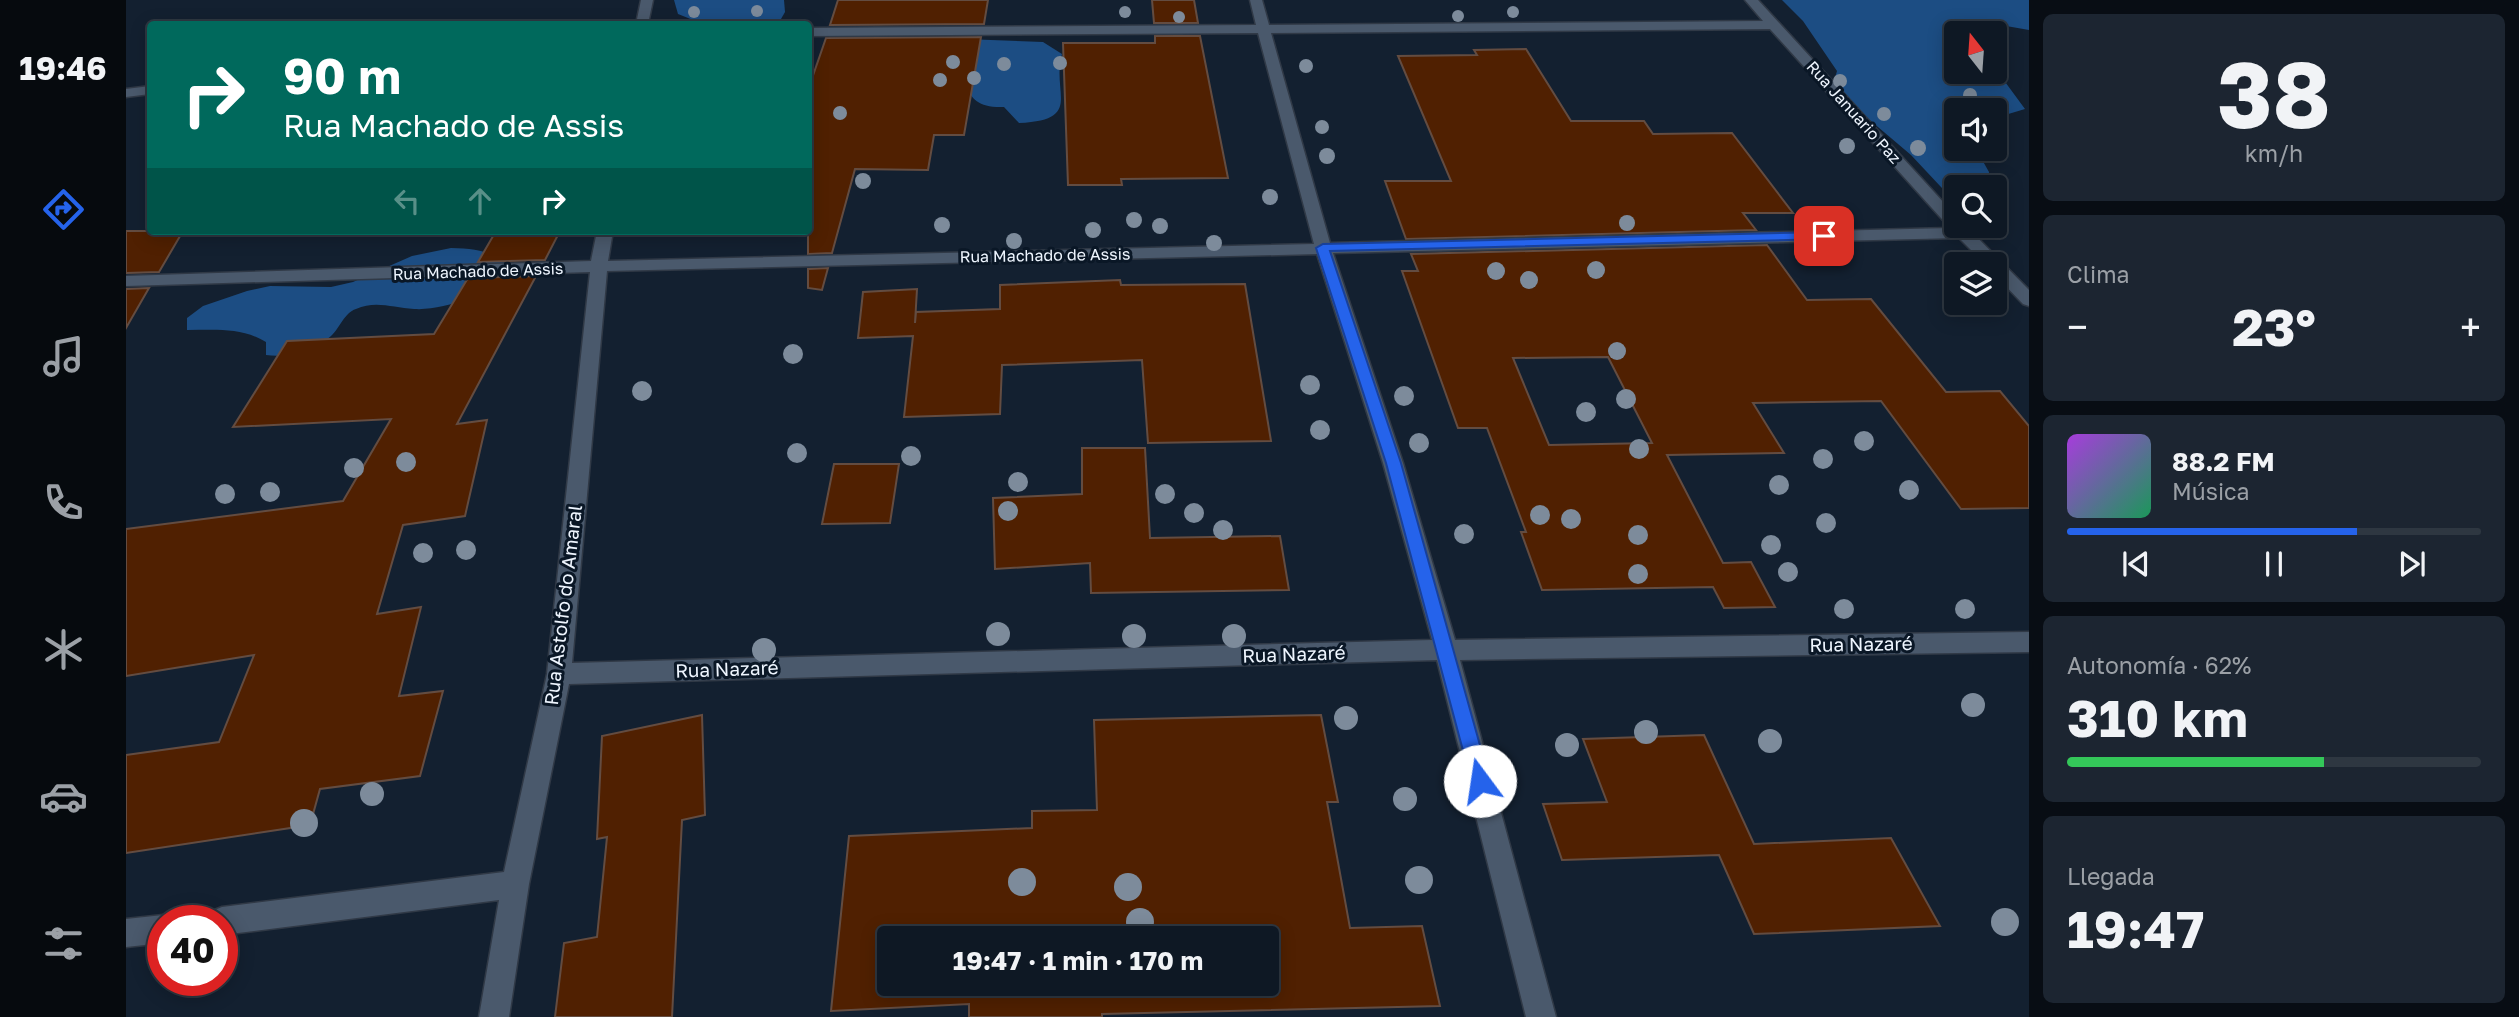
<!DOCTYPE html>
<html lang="es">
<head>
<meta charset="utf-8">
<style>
	:root { --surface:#0e1824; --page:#1c2531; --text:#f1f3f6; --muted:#9ba0a6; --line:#2e3741; --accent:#2563eb }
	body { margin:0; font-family:"Golos Text",sans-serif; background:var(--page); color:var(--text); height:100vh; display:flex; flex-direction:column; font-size:26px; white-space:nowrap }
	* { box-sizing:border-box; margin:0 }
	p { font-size:23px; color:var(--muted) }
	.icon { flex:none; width:38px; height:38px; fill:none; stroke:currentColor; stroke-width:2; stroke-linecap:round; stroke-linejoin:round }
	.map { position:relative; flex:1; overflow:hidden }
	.panel { display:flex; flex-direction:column; gap:14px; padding:14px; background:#080d14; width:490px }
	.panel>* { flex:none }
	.banner { position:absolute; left:21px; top:21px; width:665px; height:214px; border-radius:7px; box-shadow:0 4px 18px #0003,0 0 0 2px var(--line); background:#00695c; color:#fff; overflow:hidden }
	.needle { width:46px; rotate:343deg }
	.fabs { position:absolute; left:1818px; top:21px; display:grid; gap:14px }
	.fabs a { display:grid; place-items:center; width:63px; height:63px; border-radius:7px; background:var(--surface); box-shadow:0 4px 18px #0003,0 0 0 2px var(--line); font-size:35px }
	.speed { position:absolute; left:21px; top:905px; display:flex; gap:14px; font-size:35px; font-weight:700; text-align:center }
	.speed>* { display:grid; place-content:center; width:91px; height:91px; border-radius:50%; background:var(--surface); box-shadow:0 4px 18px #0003,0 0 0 2px var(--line); line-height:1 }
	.speed .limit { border:10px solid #d22; background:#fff; color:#111 }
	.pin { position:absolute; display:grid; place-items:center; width:60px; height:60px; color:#fff; margin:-30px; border-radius:14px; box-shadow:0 4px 10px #0006 }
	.me { position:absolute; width:77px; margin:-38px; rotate:346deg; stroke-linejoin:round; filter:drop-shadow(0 0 5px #0008) }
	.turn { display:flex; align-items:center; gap:24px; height:147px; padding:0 21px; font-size:32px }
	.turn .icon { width:91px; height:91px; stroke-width:2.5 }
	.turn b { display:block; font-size:49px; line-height:60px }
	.lanes { display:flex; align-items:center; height:66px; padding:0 21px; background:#0003; justify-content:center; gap:35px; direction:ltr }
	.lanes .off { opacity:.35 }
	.big { font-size:52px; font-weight:700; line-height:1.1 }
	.panel .card { flex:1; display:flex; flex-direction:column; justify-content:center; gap:10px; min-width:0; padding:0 24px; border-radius:10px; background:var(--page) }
	.panel .dial { align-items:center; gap:0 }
	.dial b { font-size:91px; line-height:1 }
	.song { display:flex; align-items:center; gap:21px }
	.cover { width:84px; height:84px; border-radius:10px; background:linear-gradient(135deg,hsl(280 70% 55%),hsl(150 70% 35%)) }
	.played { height:7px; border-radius:4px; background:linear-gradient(90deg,var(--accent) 70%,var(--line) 70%) }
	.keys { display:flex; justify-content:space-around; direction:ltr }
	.heat { display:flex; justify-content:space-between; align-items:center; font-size:38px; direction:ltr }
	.charge { height:10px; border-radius:5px; background:linear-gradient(90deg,#34c759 62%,var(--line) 0) }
	.trip { position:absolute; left:751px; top:926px; width:402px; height:70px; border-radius:7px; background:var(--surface); box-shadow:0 4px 18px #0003,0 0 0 2px var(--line); font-weight:700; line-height:70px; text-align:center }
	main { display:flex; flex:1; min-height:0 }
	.dock { display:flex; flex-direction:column; width:126px; justify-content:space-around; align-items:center; background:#060a0e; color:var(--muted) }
	.dock .icon { width:49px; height:49px }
	.dock .on { color:var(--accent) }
	.dock b { font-size:32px; color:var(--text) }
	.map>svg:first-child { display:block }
</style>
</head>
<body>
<main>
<nav class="dock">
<b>19:46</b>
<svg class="icon on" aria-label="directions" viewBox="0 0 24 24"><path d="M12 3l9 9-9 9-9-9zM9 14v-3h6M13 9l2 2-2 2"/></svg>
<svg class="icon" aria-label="music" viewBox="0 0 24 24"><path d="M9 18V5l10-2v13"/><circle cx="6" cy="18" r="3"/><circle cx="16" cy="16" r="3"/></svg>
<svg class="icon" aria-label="phone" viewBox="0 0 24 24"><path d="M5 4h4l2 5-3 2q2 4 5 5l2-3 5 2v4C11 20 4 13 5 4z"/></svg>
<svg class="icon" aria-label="climate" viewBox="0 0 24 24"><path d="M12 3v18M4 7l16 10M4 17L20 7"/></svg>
<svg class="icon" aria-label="car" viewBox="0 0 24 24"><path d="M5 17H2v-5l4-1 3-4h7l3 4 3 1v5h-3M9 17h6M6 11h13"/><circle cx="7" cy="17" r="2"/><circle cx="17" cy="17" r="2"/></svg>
<svg class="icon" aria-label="filters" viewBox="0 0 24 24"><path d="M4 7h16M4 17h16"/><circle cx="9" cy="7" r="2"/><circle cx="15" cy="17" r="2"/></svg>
</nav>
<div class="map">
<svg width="1903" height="1017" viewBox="0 0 1903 1017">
	<rect width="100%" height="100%" fill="#132030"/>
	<!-- forest -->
	<g fill="#1c4d83">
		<polygon points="548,0 658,0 659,12 655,19 643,24 577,24 552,14"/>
		<polygon points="1656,0 1903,0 1903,30 1846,20 1818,29 1826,65 1830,66 1830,72 1874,75 1899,109 1869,118 1869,110 1830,110 1830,149 1850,149 1863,172 1862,187 1830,187 1830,203 1785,155 1706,88 1711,71 1677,21"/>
		<path d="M838,39L917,42L936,54C925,93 958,120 893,123L878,107C831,109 841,74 838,39Z"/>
		<path d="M325,248C351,249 366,250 385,269C364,293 320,311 288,309C267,308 250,300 230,309C218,313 214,328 205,336C188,352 161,358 140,355V342C115,327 90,330 61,330V318L77,306L121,291L144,286L205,287L227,282L286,256Z"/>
	</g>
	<!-- building -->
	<g fill="#502001" stroke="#634c41" stroke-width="2" fill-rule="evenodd">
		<polygon points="712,0 862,0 858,24 704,25"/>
		<polygon points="1026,0 1068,0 1072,23 1028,23"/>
		<polygon points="1029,36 1074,36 1102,178 995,179 996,185 942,185 937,43 1029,43"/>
		<polygon points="855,37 838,135 808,135 802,170 729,169 706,253 682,254 682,90 700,38"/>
		<polygon points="1400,49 1445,121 1518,121 1527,134 1606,133 1667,213 1617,213 1630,230 1280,239 1259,181 1325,181 1272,56 1351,55 1348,50"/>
		<polygon points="0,231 57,231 33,272 0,273"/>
		<polygon points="370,231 434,231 419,260 352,262"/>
		<path d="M1641,245L1681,300L1745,299L1820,392L1874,391L1903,426V508L1835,509L1755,401L1627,403L1658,453L1541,455L1597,563L1625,562L1649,607L1598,608L1587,587L1416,590L1395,532H1400L1361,428H1332L1276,271H1292L1285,254ZM1482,357L1526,443L1423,445L1387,358Z"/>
		<polygon points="702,268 696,290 682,288 682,269"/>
		<polygon points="410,276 331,424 361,420 339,516 277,525 251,614 295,607 273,696 317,691 294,776 194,789 184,825 0,853 0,755 93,742 128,655 0,676 0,529 217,501 265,419 107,427 161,341 308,334 342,278"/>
		<polygon points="994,280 995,285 1119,284 1145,441 1022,443 1016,360 876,365 874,414 778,417 787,336 732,338 737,292 791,289 789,323 790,312 874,309 874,285"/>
		<polygon points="23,288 0,328 0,289"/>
		<polygon points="956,448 1019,448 1024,538 1154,536 1163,590 965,593 964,563 869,569 867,498 956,494"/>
		<polygon points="708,464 773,464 764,523 696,524"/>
		<polygon points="576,715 579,815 556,820 546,1017 429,1017 438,943 471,937 481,837 471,839 476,736"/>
		<path d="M1195,715L1212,802H1201L1224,928L1296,926L1314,1006L976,1014V1017H843V1004L705,1011L723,836L906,828V811L971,810L968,720ZM763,938H1141V984H763Z"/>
		<polygon points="1578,735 1628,844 1765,838 1814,926 1628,934 1593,855 1436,860 1417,804 1481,802 1457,739"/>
	</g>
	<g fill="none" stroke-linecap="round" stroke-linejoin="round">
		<!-- minor casing -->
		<g stroke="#303946" stroke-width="3">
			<g id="minor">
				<polygon points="515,0 527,0 522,24 510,24"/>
				<path d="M1124,0H1136L1143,25L1637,21L1619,0H1632L1830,216V226H1840L1903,290V306L1897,304L1869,275V264H1859L1833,238L1207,253L1277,463L1329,640L1903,632V652L1334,660L1430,1017H1400L1311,660L443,684L403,884L383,1017H353L373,900L96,935V920H82L86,911L96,907L378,872L421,674L464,272L0,286V276L465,261L471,231H487L482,261L1188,244L1132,33L682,36V28L1130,25ZM1644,29L1824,228L1204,243L1145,33ZM1191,254L1257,463L1306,640L446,663L481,271Z"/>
				<polygon points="24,86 24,94 0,97 0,89"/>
				<polygon points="37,915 48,920 37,920 37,943 0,947 0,919"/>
			</g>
		</g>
		<!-- minor -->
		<use href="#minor" fill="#4a596c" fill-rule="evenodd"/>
	</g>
	<!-- trees -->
	<g fill="#7d8b9b">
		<circle cx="631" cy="11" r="6"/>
		<circle cx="568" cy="12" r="6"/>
		<circle cx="999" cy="12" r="6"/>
		<circle cx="1387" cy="12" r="6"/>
		<circle cx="1332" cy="16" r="6"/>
		<circle cx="1053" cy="17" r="6"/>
		<circle cx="827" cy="62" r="7"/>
		<circle cx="934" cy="63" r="7"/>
		<circle cx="878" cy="64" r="7"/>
		<circle cx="1180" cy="66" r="7"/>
		<circle cx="848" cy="78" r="7"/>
		<circle cx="814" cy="80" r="7"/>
		<circle cx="1714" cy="81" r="7"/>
		<circle cx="1844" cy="95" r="7"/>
		<circle cx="714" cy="113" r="7"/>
		<circle cx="1758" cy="114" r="7"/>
		<circle cx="1196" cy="127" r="7"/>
		<circle cx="1721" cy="146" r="8"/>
		<circle cx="1792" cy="148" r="8"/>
		<circle cx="1201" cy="156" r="8"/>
		<circle cx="737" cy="181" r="8"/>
		<circle cx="1144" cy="197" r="8"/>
		<circle cx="1008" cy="220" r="8"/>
		<circle cx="1501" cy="223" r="8"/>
		<circle cx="816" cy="225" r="8"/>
		<circle cx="1034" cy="226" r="8"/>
		<circle cx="967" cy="230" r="8"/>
		<circle cx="888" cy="241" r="8"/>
		<circle cx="1088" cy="243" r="8"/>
		<circle cx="1470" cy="270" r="9"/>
		<circle cx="1370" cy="271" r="9"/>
		<circle cx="1403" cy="280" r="9"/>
		<circle cx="1491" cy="351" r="9"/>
		<circle cx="667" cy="354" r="10"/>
		<circle cx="1184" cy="385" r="10"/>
		<circle cx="516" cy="391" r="10"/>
		<circle cx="1278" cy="396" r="10"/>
		<circle cx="1500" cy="399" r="10"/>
		<circle cx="1460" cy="412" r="10"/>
		<circle cx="1194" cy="430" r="10"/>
		<circle cx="1738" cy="441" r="10"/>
		<circle cx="1293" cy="443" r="10"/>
		<circle cx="1513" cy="449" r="10"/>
		<circle cx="671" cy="453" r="10"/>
		<circle cx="785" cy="456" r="10"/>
		<circle cx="1697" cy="459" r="10"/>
		<circle cx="280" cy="462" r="10"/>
		<circle cx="228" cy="468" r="10"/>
		<circle cx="892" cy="482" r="10"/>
		<circle cx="1653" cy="485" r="10"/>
		<circle cx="1783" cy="490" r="10"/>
		<circle cx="144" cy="492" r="10"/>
		<circle cx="99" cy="494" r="10"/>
		<circle cx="1039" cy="494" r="10"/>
		<circle cx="882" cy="511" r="10"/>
		<circle cx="1068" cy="513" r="10"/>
		<circle cx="1414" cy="515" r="10"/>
		<circle cx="1445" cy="519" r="10"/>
		<circle cx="1700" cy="523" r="10"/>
		<circle cx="1097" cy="530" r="10"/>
		<circle cx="1338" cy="534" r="10"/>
		<circle cx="1512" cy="535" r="10"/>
		<circle cx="1645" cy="545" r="10"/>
		<circle cx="340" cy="550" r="10"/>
		<circle cx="297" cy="553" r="10"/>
		<circle cx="1662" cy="572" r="10"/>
		<circle cx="1512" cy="574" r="10"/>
		<circle cx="1718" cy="609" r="10"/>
		<circle cx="1839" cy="609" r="10"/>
		<circle cx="872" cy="634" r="12"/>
		<circle cx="1008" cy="636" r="12"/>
		<circle cx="1108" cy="636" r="12"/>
		<circle cx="638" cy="650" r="12"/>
		<circle cx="1847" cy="705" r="12"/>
		<circle cx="1220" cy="718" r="12"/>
		<circle cx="1520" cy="732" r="12"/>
		<circle cx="1644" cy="741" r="12"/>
		<circle cx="1441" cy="745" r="12"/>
		<circle cx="246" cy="794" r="12"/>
		<circle cx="1279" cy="799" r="12"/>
		<circle cx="178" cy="823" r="14"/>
		<circle cx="1293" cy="880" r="14"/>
		<circle cx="896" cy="882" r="14"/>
		<circle cx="1002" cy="887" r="14"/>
		<circle cx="1014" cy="922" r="14"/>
		<circle cx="1879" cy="922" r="14"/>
	</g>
	<!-- route -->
	<polygon fill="#2563eb" stroke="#184099" stroke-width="2" points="1698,232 1704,236 1702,239 1204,251 1275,463 1364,781 1361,788 1354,790 1347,788 1260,463 1190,248 1197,244"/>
	<g text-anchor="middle" stroke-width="6" stroke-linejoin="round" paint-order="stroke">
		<!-- far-street labels -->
		<g font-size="16" fill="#eef5fe" stroke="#0a1726">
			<text transform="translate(1728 112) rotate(48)" y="6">Rua Januario Paz</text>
			<text transform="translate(919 255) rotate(-1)" y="6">Rua Machado de Assis</text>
			<text transform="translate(352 271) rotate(-2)" y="6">Rua Machado de Assis</text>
		</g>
		<!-- street labels -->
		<g font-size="19" fill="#eef5fe" stroke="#0a1726">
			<text transform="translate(437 605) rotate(-83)" y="7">Rua Astolfo do Amaral</text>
			<text transform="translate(1735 644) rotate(-1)" y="7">Rua Nazaré</text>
			<text transform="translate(1168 654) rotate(-2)" y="7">Rua Nazaré</text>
			<text transform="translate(601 669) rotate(-2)" y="7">Rua Nazaré</text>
		</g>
	</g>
</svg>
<div class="fabs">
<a><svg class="needle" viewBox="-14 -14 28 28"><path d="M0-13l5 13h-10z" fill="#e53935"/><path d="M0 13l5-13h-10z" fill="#9ba0a6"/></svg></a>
<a><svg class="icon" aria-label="sound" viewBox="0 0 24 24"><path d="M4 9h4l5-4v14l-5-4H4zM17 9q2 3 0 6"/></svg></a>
<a><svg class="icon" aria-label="search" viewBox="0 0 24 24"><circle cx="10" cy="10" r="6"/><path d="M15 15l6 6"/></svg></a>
<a><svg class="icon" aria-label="layers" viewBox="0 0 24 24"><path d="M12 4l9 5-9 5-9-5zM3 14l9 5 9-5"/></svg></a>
</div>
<div class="speed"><div class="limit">40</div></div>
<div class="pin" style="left:1698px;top:236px;background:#d93025"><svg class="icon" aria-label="arrive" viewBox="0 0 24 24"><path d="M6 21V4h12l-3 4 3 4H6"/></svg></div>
<svg class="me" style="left:1354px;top:781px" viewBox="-20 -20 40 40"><circle r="19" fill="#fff"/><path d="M0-13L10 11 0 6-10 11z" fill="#2563eb"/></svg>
<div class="trip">19:47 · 1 min · 170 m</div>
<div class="banner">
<div class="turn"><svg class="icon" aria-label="right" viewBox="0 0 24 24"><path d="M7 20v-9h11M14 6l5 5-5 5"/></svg><div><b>90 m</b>Rua Machado de Assis</div></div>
<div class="lanes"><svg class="icon off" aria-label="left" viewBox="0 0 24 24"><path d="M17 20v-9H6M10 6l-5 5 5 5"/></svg><svg class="icon off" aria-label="ahead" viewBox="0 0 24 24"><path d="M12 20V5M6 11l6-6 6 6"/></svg><svg class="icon" aria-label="right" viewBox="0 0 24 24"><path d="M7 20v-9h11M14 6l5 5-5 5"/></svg></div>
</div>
</div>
<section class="panel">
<div class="card dial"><b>38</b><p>km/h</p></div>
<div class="card"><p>Clima</p>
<div class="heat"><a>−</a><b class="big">23°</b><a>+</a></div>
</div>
<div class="card">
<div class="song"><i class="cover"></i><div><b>88.2 FM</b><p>Música</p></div></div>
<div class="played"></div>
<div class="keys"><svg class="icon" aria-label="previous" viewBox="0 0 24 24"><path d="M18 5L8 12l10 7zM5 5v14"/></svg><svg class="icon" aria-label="pause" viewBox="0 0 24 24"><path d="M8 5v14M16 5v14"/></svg><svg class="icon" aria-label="next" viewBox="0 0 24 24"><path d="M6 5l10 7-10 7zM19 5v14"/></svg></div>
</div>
<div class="card"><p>Autonomía · 62%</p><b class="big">310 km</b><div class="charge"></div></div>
<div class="card"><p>Llegada</p><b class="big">19:47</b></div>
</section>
</main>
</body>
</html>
